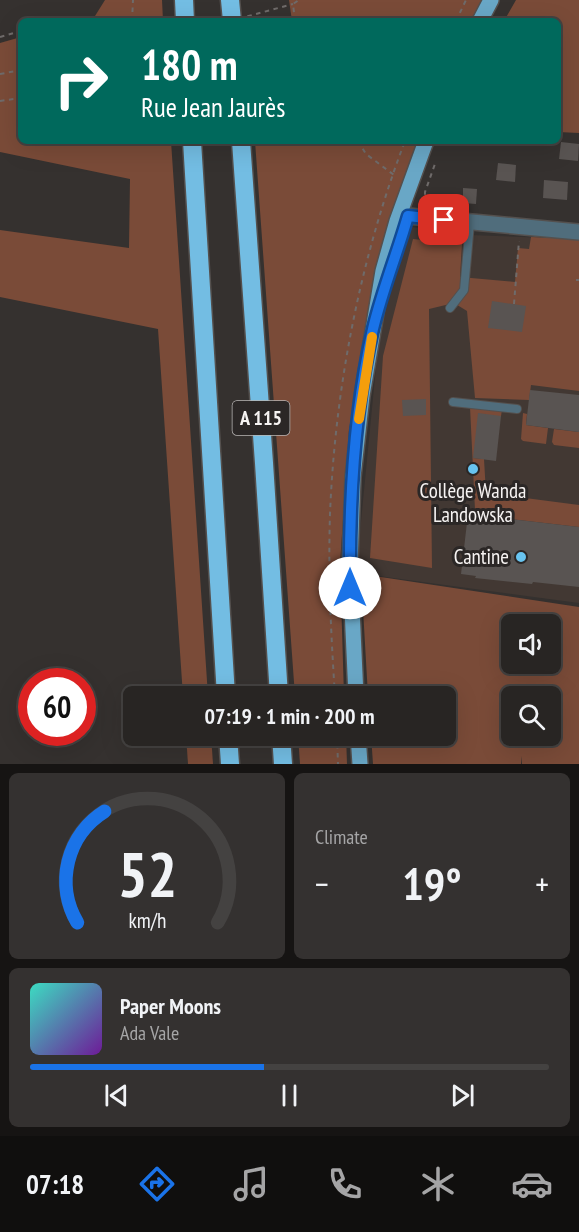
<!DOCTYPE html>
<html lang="en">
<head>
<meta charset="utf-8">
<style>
	:root { --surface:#282523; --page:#343130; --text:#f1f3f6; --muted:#a5a5a6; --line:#444241; --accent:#1a73e8 }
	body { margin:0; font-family:"PT Sans Narrow",sans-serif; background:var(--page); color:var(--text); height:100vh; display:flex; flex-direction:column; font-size:22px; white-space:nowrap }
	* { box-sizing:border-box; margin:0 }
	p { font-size:20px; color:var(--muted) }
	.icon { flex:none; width:33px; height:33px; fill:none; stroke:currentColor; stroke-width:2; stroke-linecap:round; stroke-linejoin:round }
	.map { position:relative; height:764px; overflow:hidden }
	.details { display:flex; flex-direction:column; gap:9px; padding:9px; background:#161413; flex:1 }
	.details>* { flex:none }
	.top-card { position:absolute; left:18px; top:18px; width:543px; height:126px; border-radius:9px; box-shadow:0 6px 24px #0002,0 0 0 2px var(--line); background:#00695c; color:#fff; overflow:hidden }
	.buttons { position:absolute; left:501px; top:614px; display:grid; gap:12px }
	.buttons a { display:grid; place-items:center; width:60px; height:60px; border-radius:9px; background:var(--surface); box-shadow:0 6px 24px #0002,0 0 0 2px var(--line); font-size:30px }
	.speed { position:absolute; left:18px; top:668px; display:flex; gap:12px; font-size:30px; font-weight:700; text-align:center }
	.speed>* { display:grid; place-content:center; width:78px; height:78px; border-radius:50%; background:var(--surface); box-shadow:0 6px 24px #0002,0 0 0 2px var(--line); line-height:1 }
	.speed .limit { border:9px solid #d22; background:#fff; color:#111 }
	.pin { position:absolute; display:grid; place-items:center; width:51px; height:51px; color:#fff; margin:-26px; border-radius:12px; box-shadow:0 3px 9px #0006 }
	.me { position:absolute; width:66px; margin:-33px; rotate:0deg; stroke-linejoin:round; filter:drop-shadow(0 0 4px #0008) }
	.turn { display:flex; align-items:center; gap:21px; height:126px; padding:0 24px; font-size:27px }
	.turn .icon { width:78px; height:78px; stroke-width:2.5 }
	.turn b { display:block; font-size:42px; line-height:51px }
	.big { font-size:45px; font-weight:700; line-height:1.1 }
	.details .card { flex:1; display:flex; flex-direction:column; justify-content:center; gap:9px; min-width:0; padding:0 21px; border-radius:9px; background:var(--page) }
	.details .dial { align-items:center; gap:0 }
	.dial svg { height:156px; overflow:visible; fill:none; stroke:var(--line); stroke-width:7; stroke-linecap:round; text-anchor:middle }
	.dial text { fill:var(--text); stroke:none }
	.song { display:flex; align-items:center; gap:18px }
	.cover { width:72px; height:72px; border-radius:9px; background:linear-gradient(135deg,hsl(170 70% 55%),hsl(280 70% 35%)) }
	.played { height:6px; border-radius:3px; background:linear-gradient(90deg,var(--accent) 45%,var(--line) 45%) }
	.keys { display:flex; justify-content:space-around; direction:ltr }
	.heat { display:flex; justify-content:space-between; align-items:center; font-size:33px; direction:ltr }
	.details .tiles { flex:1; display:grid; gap:9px; grid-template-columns:1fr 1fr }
	.card:last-child { grid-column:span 2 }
	.trip { position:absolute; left:123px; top:686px; width:333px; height:60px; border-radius:9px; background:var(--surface); box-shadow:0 6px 24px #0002,0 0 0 2px var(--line); font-weight:700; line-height:60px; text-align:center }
	.tab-bar { display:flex; height:96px; justify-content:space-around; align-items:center; background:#100f0e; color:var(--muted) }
	.tab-bar .icon { width:42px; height:42px }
	.tab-bar .selected { color:var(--accent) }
	.tab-bar b { font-size:27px; color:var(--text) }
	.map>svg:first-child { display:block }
</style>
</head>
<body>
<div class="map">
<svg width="579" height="764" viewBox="0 0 579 764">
	<rect width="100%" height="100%" fill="#35312f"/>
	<!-- built -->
	<polygon fill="#423833" points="412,227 470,235 579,239 579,603 356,573 380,326"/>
	<!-- green -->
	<g fill="#7a4b38" fill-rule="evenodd">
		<polygon points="105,0 162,0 163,21 77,21 95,16"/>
		<polygon points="289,0 482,0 472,21 292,21"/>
		<polygon points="516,0 579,0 579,133 558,132 558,21 504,21"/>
		<polygon points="21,37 21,141 171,141 208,696 183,696 158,329 0,297 0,230 129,248 130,179 0,152 0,43"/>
		<polygon points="255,141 420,141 369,325 349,429 340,564 344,696 295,696"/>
		<polygon points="531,237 579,239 579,391 531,385 529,400 475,398 467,311 454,303 429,309 432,568 370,558 383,356 413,239 462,244 460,277 515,282 518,248 529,249"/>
		<polygon points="470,407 502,410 501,416 473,458 484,459 486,493 579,505 579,527 468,514 467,512 475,510"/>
		<polygon points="523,413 527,414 526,425 548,428 546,444 523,441 521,439"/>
		<polygon points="554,429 579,432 579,448 554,445 552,442"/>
		<path d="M361,574L579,607V764H522V756L521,764H373L371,735H446V696H368ZM512,624H550V663H512ZM512,696H550V735H512Z"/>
		<polygon points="186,735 211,735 213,764 188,764"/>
		<polygon points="298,735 346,735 347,764 300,764"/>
	</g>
	<!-- building -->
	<g fill="#595452">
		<polygon points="561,142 579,144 578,161 559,159"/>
		<polygon points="498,163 516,165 515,182 496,180"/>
		<polygon points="544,180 568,182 567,200 543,198"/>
		<polygon points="463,188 477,189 476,204 463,203"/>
		<polygon points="492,301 526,306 522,332 488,328"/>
		<polygon points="530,390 579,395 579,432 526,425"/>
		<polygon points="426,399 426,415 403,416 402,400"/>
		<polygon points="478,413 501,416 496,461 473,458"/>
		<polygon points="468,514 579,527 579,587 533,582 532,584 475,578 476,576 461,574"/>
	</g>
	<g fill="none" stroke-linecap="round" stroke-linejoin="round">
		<!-- lane casing -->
		<g stroke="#54504e" stroke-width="10">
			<g id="lane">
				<polyline points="450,308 464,290 470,223"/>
				<polyline points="453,402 517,409"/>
			</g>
		</g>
		<!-- street casing -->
		<g stroke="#54504e" stroke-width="18">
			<polyline id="street" points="408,216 579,232"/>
		</g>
		<!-- primary casing -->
		<g stroke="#54504e" stroke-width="18">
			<g id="primary">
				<polyline points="480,21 491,0"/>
				<polyline points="356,696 350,565 353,477 362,396 383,271 397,221 426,141"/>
				<polyline points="358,735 360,764"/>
			</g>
		</g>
		<!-- highway casing -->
		<g stroke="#54504e" stroke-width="21">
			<g id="highway">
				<polyline points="184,0 185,21"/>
				<polyline points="230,0 232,21"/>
				<polyline points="192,141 226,696"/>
				<polyline points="241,141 264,463 279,696"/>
				<polyline points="228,735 230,764"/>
				<polyline points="281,735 283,764"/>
			</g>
		</g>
		<!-- path -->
		<g stroke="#6f6b6a" stroke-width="2" stroke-dasharray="4.5 4.5" stroke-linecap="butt">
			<polyline points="55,21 65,18 73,21"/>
			<polyline points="132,21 133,0"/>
			<polyline points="295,21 293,4 299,0"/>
			<polyline points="456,21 466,0"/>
			<polyline points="0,37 21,31"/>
			<polyline points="0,74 21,70"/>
			<polyline points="0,101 21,98"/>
			<polyline points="358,141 366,154 394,175"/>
			<polyline points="428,203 425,197 425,192 436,161"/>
			<polyline points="576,280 579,280"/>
			<polyline points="514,304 519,241"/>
			<path d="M335,696C331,635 328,575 330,514C335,388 360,259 405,141"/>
			<polyline points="337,735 338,764"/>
		</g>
		<!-- lane -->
		<use href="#lane" stroke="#506d7c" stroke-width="8"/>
		<!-- street -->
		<use href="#street" stroke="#506d7c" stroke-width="15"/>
		<!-- primary -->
		<use href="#primary" stroke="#69a7c6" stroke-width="15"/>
		<!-- highway -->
		<use href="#highway" stroke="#73bde3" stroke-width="18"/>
		<!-- path-bridge -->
		<polyline stroke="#6f6b6a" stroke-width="2" stroke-dasharray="4.5 4.5" stroke-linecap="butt" points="230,21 293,4"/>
	</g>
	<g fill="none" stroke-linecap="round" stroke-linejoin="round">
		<!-- route casing -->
		<g stroke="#114b97" stroke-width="15">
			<path id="route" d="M350,588C349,503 354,412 373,329C382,291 397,254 408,216L444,220"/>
		</g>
		<!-- route -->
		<use href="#route" stroke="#1a73e8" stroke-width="10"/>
		<!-- slow -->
		<polyline stroke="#f59e0b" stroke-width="10" points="359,419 372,337"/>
	</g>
	<!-- markers -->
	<g fill="#68c4f0" stroke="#2b2726" stroke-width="2">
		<circle cx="473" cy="469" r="6"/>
		<circle cx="521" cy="557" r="6"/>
	</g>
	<g text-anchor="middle" stroke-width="6" stroke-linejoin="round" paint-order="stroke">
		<!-- shield labels -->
		<rect fill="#2b2726" stroke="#b9b6b5" stroke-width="1.5" x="232.5" y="401" width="57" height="34" rx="4.5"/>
		<g font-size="20" font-weight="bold" fill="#f6f3f2">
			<text x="261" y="425">A 115</text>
		</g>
		<!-- poi labels -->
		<g font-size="21" fill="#f6f3f2" stroke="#2b2726">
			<text x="473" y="498">Collège Wanda<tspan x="473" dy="24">Landowska</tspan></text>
			<text x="509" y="564" text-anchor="end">Cantine</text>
		</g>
	</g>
</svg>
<div class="buttons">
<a><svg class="icon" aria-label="sound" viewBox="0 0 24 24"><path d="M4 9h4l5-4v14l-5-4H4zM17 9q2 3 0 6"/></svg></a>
<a><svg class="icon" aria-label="search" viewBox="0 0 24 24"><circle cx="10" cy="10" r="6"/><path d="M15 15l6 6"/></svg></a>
</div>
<div class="speed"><div class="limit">60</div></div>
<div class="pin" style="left:444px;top:220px;background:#d93025"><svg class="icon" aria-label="arrive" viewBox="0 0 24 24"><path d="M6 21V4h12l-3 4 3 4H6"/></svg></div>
<svg class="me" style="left:350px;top:588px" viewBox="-20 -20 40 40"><circle r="19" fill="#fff"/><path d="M0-13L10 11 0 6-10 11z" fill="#1a73e8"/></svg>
<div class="trip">07:19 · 1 min · 200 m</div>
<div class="top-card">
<div class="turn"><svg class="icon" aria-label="right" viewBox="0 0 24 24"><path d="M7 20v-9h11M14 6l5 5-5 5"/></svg><div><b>180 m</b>Rue Jean Jaurès</div></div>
</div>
</div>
<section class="details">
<div class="tiles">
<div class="card dial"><svg viewBox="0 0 100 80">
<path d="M14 69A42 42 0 1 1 86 69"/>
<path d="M14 69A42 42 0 0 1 28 12" stroke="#1a73e8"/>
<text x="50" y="56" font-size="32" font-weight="700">52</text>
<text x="50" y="72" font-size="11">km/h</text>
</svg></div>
<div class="card"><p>Climate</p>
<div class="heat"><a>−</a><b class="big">19°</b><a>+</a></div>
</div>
<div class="card">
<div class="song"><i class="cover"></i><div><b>Paper Moons</b><p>Ada Vale</p></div></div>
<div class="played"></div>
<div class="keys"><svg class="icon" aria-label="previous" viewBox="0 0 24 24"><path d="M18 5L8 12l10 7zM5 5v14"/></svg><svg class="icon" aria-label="pause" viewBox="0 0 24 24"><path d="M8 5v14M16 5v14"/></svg><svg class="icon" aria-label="next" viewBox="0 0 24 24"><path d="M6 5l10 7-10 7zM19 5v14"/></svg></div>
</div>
</div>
</section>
<nav class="tab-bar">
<b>07:18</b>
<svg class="icon selected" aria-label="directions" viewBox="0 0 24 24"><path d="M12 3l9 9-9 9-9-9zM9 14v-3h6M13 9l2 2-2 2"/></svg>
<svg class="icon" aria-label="music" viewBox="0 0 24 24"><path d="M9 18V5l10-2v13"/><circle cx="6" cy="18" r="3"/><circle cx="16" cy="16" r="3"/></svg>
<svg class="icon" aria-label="phone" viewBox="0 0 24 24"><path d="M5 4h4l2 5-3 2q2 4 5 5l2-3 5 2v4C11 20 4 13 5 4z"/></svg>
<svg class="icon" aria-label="climate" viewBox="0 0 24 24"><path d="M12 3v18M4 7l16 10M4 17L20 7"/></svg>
<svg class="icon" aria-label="car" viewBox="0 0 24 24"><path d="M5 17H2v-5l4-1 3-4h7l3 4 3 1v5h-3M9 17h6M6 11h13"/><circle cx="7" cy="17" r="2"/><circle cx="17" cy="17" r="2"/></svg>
</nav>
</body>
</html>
